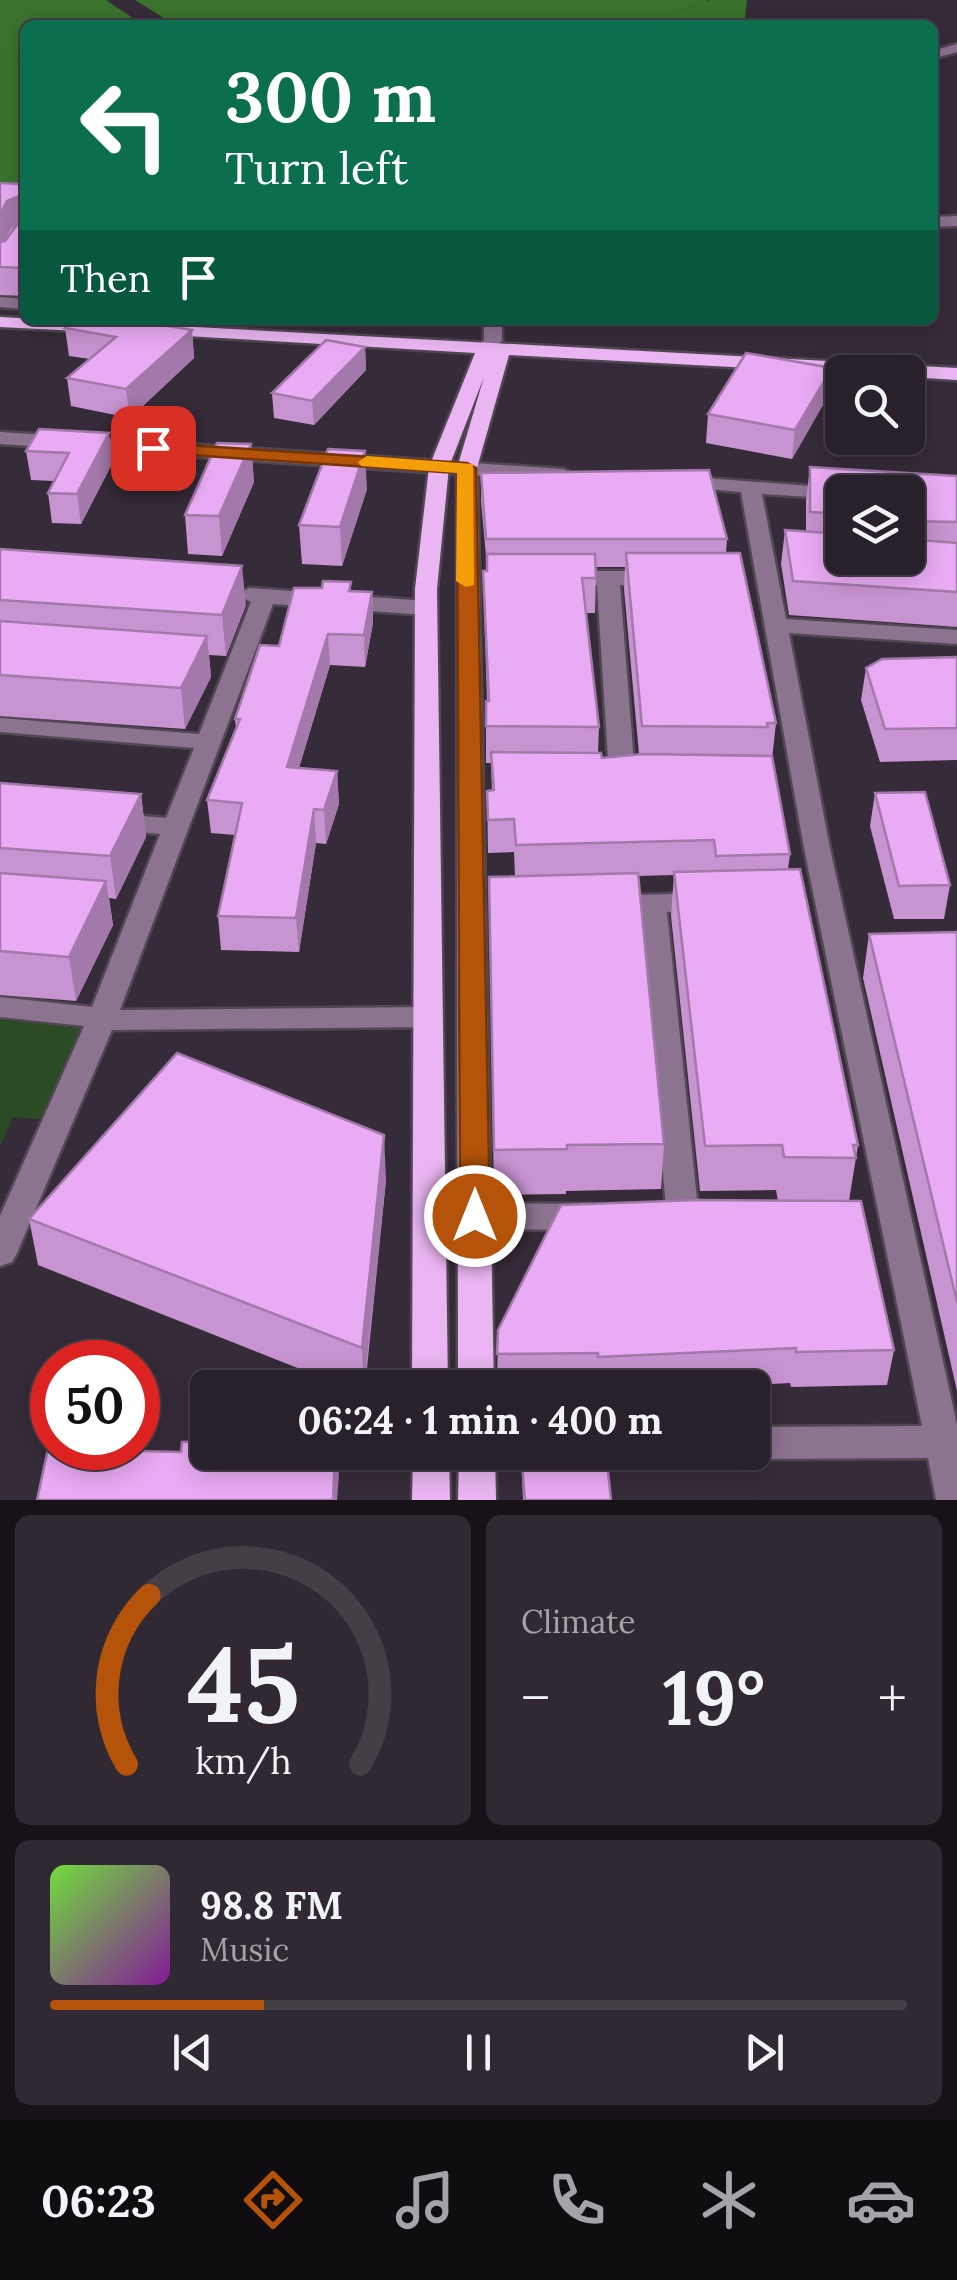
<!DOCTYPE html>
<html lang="en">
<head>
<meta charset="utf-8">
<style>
	:root { --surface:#28202a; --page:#302832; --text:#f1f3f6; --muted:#a5a3a8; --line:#443e47; --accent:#b45309 }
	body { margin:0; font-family:Lora,serif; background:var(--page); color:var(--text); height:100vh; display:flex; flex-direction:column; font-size:38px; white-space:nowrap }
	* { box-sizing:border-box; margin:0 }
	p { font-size:32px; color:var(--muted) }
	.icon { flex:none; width:55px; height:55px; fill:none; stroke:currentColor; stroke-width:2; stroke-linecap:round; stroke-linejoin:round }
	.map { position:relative; height:1500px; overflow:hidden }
	.drawer { display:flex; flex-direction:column; gap:15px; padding:15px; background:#161217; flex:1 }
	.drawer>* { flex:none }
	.guide { position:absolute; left:20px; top:20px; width:918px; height:305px; border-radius:15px; box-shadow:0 5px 25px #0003,0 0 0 2px var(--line); background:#0b6e4f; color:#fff; overflow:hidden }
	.controls { position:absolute; left:825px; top:355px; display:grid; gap:20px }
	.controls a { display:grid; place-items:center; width:100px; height:100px; border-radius:15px; background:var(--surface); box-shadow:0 5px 25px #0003,0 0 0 2px var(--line); font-size:50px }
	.speed { position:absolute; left:30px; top:1340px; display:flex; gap:20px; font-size:50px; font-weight:700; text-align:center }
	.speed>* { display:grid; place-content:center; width:130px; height:130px; border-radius:50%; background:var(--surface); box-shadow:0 5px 25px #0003,0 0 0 2px var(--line); line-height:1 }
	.speed .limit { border:15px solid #d22; background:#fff; color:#111 }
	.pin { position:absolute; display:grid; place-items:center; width:85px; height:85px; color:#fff; margin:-42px; border-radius:20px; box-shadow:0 5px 15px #0006 }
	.me { position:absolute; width:110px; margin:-55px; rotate:0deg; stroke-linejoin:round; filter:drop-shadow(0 0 8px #0008) }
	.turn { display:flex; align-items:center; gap:35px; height:210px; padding:0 40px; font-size:45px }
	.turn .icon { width:130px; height:130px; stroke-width:2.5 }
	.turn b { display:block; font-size:70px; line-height:85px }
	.then { display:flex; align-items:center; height:95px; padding:0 40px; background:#0003; gap:20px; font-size:38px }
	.big { font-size:75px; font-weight:700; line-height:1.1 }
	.drawer .widget { flex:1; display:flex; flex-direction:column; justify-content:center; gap:15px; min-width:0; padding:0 35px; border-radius:15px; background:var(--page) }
	.drawer .dial { align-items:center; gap:0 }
	.dial svg { height:260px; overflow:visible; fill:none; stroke:var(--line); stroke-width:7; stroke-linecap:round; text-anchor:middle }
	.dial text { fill:var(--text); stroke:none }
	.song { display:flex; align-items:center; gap:30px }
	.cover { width:120px; height:120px; border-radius:15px; background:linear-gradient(135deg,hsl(100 70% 55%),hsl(290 70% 35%)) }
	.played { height:10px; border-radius:5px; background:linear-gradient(90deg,var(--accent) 25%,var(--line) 25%) }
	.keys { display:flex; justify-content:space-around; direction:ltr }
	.heat { display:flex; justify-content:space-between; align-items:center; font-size:55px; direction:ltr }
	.drawer .tiles { flex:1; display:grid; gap:15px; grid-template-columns:1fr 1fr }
	.widget:last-child { grid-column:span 2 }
	.trip { position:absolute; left:190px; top:1370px; width:580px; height:100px; border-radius:15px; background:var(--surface); box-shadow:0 5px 25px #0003,0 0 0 2px var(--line); font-weight:700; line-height:100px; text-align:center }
	.menu { display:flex; height:160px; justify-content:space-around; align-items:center; background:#100d11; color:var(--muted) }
	.menu .icon { width:70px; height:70px }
	.menu .selected { color:var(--accent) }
	.menu b { font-size:45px; color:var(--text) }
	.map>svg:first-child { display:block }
</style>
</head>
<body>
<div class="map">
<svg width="957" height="1500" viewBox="0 0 957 1500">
	<rect width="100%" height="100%" fill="#362b38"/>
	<!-- green -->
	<polygon fill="#2a4b23" points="0,1020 84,1027 49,1120 13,1117 0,1147"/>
	<!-- forest -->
	<g fill="#3a732e">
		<polygon points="0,0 106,0 143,25 25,25 25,193 0,194"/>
		<polygon points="135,0 705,0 709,1 667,16 698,25 175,25"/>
	</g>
	<!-- water -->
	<polygon fill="#39722d" points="710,0 747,0 744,25 698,25 667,16"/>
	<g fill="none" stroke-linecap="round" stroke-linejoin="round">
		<!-- minor casing -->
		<g stroke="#514753" stroke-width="5">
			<g id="minor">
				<polygon points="957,44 957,52 932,59 932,51"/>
				<polygon points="957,216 957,226 932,227 932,217"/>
				<polygon points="0,227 25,229 25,239 0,237"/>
				<polygon points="0,297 25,299 25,309 0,307"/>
				<polygon points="484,320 502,320 502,341 486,354 477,348 484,340"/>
				<polygon points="0,432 564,469 574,475 564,481 0,444"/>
				<polygon points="679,476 849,489 852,492 842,492 842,499 762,494 786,619 957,630 957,644 789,633 830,848 957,1425 957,1500 936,1500 928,1458 752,1459 738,1452 752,1452 752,1427 922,1426 804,848 741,492 672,486 669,482"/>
				<polygon points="562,571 657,571 668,578 657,585 620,585 635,775 631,780 613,780 609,775 597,585 554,583 551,578 554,573"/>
				<polygon points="249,588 426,601 437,608 426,615 273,604 120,1010 426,1007 436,1010 441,1017 436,1024 426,1027 112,1030 17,1253 12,1262 0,1266 0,1216 84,1026 0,1017 0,997 92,1007 160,834 110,829 97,821 110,813 166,818 194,748 0,732 0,718 199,734 251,602 238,595"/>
				<polygon points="703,893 713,896 717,902 713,908 667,912 699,1218 694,1227 683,1231 672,1227 667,1218 639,913 598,911 594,905 598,899 608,896"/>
				<polygon points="475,1203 590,1204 601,1208 606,1217 601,1226 590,1230 475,1229 464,1225 459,1216 464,1207"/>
			</g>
		</g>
		<!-- major casing -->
		<g stroke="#514753" stroke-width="5">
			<g id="major">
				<polygon points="0,317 98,322 107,327 98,332 0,327"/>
				<polygon points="158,325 957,368 957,380 908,377 908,372 842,373 509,355 477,468 494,1388 458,1388 457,468 484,377 449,467 437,589 448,1388 412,1388 415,589 429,467 475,353 152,334 152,326"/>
				<polygon points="413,1452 449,1452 450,1500 412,1500"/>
				<polygon points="459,1452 495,1452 496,1500 458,1500"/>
			</g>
		</g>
		<!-- minor -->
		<use href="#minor" fill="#8c7390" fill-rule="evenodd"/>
		<!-- major -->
		<use href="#major" fill="#eab5f2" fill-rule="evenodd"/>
	</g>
	<!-- wall -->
	<g fill="#c893d1" fill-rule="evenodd">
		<polygon points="25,178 25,296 0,295 0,183 21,184"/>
		<polygon points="65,328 192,330 194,358 130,418 71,406 67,378 90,359 69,356"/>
		<polygon points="365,347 366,370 314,425 274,418 272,393"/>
		<polygon points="828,396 792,459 706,443 708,414"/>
		<polygon points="39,429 113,462 81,524 52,523 48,493 54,481 31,480 26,451"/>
		<polygon points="251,444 254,482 222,556 188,554 185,515"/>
		<path d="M810,467L957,476V627L789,615L781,564L785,530L806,532V501ZM842,492H908V558H842Z"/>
		<path d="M481,473L727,539L726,553L776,723L772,759L790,854L788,869L858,1145L849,1201L894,1350L887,1385L791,1387L790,1383L691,1388H497L498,1330L778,1201L776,1190L700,1191L671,916L674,875L638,876L664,1144L661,1189L566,1191V1194L494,1195L489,877L515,876L514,852L488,853L487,791H492L491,763H486V701H487L483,571H487V567L481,501ZM596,567H625L624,589L639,754L602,758L598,753L599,727L586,613H595Z"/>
		<polygon points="367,489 342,566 302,564 299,525"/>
		<polygon points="0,549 246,605 226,656 209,655 211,677 185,729 0,716"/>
		<polygon points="351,582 351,591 372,592 373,623 365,667 330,665 299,768 337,771 339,804 326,844 316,843 299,952 221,950 218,916 235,835 211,833 207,800 236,728 235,719 279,646 322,588"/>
		<polygon points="957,657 957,760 880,762 861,700 866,668"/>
		<polygon points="0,783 141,794 146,837 116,899 109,898 113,925 76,1001 0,995"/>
		<polygon points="875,793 950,885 944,919 894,919 870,826"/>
		<polygon points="957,932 957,1391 863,978 869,934"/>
		<polygon points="386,1180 365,1388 348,1388 38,1265 29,1219"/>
		<polygon points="521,1452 611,1500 523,1500"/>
	</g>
	<!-- shaded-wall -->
	<g fill="#a378aa">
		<polygon points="24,194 25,222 11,228 0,249 0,215 7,201"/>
		<polygon points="192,330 194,358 130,418 126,389"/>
		<polygon points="365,347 366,370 314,425 312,401"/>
		<polygon points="832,368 828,396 792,459 795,430"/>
		<polygon points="109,433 113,462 81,524 77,494"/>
		<polygon points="251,444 254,482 222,556 219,516"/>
		<polygon points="365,451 367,489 342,566 340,527"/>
		<polygon points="242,566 246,605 226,656 222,615"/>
		<polygon points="372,592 373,623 365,667 364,635"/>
		<polygon points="328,634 330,665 289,800 287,767"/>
		<polygon points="207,636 211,677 185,729 181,688"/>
		<polygon points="337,771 339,804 326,844 324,810"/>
		<polygon points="141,794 146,837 116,899 110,856"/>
		<polygon points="314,809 316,843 299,952 296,918"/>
		<polygon points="106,881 113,925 76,1001 69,957"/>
		<polygon points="384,1135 386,1180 364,1388 362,1348"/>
		<polygon points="335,1452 337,1452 339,1475 337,1500 333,1500"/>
	</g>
	<!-- building -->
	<g fill="#e9abf3" stroke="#a378aa" stroke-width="2.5">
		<polygon points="25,178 25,268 0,267 0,242 5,241 24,215 24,194 7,201 0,215 0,183 21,184"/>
		<polygon points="75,320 132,320 192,330 126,389 67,378 116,337 65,328"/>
		<polygon points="326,340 365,347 312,401 272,393"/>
		<polygon points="746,353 832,368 795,430 708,414"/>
		<polygon points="39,429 109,433 77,494 48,493 69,453 26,451"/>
		<polygon points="217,443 251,444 219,516 185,515"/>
		<polygon points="328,449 365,451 340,527 299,525"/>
		<polygon points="810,467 957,476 957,522 908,521 908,492 842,492 842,514 810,512"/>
		<polygon points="709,470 727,539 486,539 481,473"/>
		<polygon points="785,530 842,534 842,558 908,558 908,539 957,543 957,592 793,581"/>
		<polygon points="0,549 242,566 222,615 0,600"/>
		<polygon points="626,553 740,553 776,723 767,723 768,727 642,726"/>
		<polygon points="487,554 595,554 596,578 582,578 599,727 486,726 486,701 489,701 483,571 487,571"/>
		<polygon points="323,581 351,582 349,591 372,592 364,635 328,634 287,767 337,771 324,810 314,809 296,918 218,916 242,803 207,800 240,719 235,719 260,645 279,646 294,588 322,588"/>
		<polygon points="0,621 207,636 181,688 0,675"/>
		<polygon points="957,657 957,728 885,729 866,668 882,659"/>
		<polygon points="491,752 601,753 602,758 644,754 772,756 790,854 716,856 714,840 516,845 514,819 488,820 487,791 494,790"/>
		<polygon points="0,783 141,794 110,856 0,848"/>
		<polygon points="925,792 950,885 899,886 875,793"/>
		<polygon points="800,869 858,1145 853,1145 856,1158 784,1157 782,1145 705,1146 674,872"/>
		<polygon points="0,873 106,881 69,957 0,951"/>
		<polygon points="638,873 664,1144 567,1145 567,1149 494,1150 489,877"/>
		<polygon points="957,932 957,1302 869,934"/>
		<polygon points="177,1053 384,1135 362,1348 29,1219"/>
		<polygon points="698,1200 861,1201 894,1350 796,1352 796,1348 598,1357 598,1353 497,1354 498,1330 561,1205"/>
		<polygon points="208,1441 208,1452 335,1452 333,1500 37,1500 48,1449 181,1452 182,1442"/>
		<polygon points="521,1452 606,1452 611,1500 525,1500"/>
	</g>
	<!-- route -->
	<polygon fill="#b45309" stroke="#753606" stroke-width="2.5" points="153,443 467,463 476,468 490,1216 485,1224 475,1228 464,1224 460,1216 457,473 147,452 147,444"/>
	<!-- slow -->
	<polygon fill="#f59e0b" points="367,456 473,464 474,585 466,587 456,581 457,473 361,466 358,462"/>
</svg>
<div class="controls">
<a><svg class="icon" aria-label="search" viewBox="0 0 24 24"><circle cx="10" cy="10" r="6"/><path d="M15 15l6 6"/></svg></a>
<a><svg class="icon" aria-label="layers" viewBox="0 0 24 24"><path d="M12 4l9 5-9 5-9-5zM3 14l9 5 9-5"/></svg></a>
</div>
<div class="speed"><div class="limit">50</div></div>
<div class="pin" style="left:153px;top:448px;background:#d93025"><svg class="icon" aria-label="arrive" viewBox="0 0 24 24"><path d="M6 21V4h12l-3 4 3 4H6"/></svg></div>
<svg class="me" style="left:475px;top:1216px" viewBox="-20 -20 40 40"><circle r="17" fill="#b45309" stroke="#fff" stroke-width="3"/><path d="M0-11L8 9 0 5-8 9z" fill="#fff"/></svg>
<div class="trip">06:24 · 1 min · 400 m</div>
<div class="guide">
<div class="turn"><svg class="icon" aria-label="left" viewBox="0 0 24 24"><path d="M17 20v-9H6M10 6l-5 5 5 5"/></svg><div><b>300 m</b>Turn left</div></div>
<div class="then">Then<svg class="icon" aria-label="arrive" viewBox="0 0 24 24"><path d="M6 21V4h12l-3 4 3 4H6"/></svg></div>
</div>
</div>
<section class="drawer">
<div class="tiles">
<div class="widget dial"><svg viewBox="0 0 100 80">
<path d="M14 69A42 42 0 1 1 86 69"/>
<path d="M14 69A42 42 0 0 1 21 17" stroke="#b45309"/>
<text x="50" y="56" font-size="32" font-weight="700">45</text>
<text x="50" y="72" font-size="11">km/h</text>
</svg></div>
<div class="widget"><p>Climate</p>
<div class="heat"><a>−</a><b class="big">19°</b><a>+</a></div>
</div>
<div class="widget">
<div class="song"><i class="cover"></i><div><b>98.8 FM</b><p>Music</p></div></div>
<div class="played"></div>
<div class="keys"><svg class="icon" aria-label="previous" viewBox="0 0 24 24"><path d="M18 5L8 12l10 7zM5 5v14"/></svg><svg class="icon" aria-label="pause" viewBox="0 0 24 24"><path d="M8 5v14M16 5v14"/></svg><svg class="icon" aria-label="next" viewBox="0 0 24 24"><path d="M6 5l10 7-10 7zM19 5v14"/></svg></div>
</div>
</div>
</section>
<nav class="menu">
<b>06:23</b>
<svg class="icon selected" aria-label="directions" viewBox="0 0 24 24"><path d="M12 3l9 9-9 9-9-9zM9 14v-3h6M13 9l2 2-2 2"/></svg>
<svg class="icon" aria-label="music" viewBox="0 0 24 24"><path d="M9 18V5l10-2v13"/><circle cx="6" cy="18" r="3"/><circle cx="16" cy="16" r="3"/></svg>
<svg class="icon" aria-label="phone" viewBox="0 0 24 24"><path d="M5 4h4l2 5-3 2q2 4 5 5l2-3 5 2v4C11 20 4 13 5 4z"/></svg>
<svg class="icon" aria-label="climate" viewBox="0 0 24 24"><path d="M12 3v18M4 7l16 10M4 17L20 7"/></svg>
<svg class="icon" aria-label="car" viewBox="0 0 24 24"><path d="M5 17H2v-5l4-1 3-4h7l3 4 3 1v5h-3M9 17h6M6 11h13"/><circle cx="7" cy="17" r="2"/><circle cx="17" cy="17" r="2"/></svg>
</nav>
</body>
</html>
